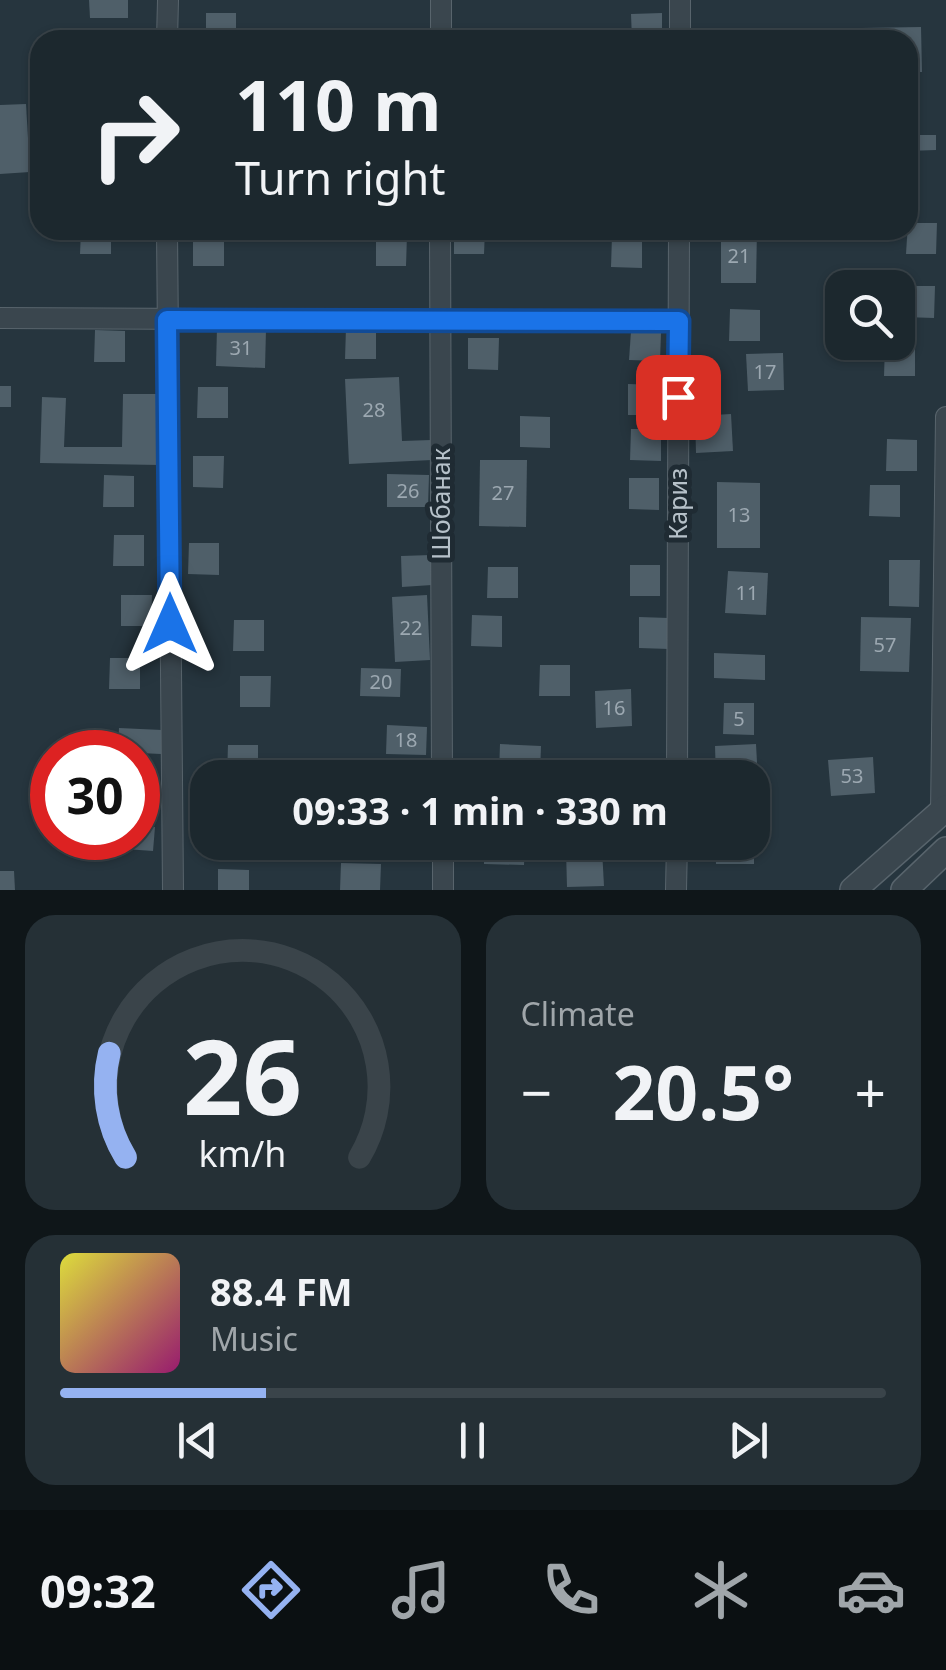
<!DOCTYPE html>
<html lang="en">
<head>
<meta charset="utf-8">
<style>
	:root { --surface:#1c282e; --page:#253036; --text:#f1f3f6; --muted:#a0a6aa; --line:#3a444a; --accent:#95b2f1 }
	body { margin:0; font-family:"Noto Sans",sans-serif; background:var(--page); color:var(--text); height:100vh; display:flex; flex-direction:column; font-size:38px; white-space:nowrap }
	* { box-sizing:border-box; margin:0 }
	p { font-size:32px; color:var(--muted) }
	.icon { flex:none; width:55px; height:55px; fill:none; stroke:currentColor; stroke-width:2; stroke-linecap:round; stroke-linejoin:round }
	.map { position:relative; height:890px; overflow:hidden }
	.side { display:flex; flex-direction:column; gap:25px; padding:25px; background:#0f1619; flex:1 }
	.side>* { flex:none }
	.banner { position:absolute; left:30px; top:30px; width:888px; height:210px; border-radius:30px; box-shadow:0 2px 8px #0004,0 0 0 2px var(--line); background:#1c282e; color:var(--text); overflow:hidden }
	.controls { position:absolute; left:825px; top:270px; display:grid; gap:20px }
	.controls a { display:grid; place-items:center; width:90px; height:90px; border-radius:20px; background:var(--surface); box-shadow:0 2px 8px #0004,0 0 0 2px var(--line); font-size:50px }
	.speed { position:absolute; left:30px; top:730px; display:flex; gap:20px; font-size:50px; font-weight:700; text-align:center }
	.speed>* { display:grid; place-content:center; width:130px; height:130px; border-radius:50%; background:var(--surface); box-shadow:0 2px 8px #0004,0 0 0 2px var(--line); line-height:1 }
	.speed .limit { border:15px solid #d22; background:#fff; color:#111 }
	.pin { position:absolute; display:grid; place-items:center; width:85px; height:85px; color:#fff; margin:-42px; border-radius:20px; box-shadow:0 5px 15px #0006 }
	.me { position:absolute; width:110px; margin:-55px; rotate:0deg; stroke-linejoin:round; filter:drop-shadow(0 0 8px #0008) }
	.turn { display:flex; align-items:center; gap:35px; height:210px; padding:0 40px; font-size:45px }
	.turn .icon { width:130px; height:130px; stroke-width:2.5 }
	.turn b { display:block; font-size:70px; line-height:85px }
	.big { font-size:75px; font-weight:700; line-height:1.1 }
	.side .tile { flex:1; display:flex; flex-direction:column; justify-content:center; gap:15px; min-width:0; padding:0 35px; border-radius:30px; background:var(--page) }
	.side .dial { align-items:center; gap:0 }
	.dial svg { height:260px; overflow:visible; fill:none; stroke:var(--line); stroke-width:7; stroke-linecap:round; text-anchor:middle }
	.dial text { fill:var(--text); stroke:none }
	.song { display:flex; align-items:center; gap:30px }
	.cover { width:120px; height:120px; border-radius:15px; background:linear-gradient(135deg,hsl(60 70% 55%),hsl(320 70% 35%)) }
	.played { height:10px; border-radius:5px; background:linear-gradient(90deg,var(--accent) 25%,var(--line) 25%) }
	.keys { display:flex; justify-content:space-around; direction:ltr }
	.heat { display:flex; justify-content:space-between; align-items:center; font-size:55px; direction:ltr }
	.side .tiles { flex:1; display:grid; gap:25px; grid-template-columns:1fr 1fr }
	.tile:last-child { grid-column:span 2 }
	.trip { position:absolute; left:190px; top:760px; width:580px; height:100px; border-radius:30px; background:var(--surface); box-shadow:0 2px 8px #0004,0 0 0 2px var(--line); font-weight:700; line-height:100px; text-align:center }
	.tab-bar { display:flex; height:160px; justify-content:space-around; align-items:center; background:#0b1012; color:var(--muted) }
	.tab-bar .icon { width:70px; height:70px }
	.tab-bar .current { color:var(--accent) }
	.tab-bar b { font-size:45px; color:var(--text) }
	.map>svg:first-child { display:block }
</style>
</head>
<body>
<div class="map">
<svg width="946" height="890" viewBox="0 0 946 890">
	<rect width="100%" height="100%" fill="#26353e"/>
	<!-- building -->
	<g fill="#4f5f69">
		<polygon points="89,0 128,0 128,18 90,18"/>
		<rect x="206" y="13" width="30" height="27"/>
		<polygon points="662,13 662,40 632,40 631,14"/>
		<polygon points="921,27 922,72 908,72 908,40 861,40 861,28"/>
		<polygon points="90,33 131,34 131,40 90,40"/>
		<polygon points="390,33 423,34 422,40 389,40"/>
		<polygon points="459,35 489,35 489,40 458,40"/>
		<polygon points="908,85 913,85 912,116 908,116"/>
		<polygon points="26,104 30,172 0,174 0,105"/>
		<polygon points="908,135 936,135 936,150 908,151"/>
		<polygon points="908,223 937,223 936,254 906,254"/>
		<polygon points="81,230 111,230 111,254 80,254"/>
		<polygon points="454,230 485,230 484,254 454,254"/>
		<polygon points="721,230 757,230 756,283 721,283"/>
		<rect x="193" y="235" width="31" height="31"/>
		<polygon points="376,235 407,235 406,266 376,266"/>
		<polygon points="612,236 642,236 642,268 611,267"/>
		<polygon points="904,286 935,286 934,318 904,317"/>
		<polygon points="730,309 760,310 760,341 729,341"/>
		<polygon points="217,328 266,330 265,368 216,366"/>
		<polygon points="346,328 376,328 376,359 345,359"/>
		<polygon points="95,330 125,331 125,362 94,362"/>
		<polygon points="631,331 661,333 660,361 629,360"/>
		<polygon points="468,338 499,338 498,370 468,369"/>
		<polygon points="885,345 915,345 915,376 884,376"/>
		<polygon points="783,353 784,390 748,391 746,354"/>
		<polygon points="399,377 402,441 431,440 432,460 349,464 345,379"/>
		<polygon points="628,384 658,385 658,415 628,415"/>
		<rect x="0" y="386" width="11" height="21"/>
		<polygon points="198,387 228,387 228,418 197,418"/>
		<polygon points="123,394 161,394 160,465 40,463 42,397 66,398 64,447 122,447"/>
		<polygon points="731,414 733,451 696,453 695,416"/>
		<polygon points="520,416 550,417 550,448 520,447"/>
		<polygon points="631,429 661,429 661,461 630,460"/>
		<polygon points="887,439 917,440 917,471 886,471"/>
		<polygon points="193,456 224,456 223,488 193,487"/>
		<polygon points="480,460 527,460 526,527 479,526"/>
		<polygon points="387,474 429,475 428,507 387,507"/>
		<polygon points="104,475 134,476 134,507 103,507"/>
		<polygon points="629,478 659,478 659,510 629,509"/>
		<polygon points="717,482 760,483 760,548 717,548"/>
		<polygon points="870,485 900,485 900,517 869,516"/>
		<polygon points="114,535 144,535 144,566 113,566"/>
		<polygon points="189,543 219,543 219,575 188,574"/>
		<polygon points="431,555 432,585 402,587 401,556"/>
		<polygon points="889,560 920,560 919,607 889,606"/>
		<rect x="630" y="565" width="30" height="31"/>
		<polygon points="488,567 518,567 518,598 487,598"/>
		<polygon points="728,571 768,573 766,615 725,613"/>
		<polygon points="121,595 152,595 151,626 121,626"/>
		<polygon points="427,595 430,660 395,662 392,597"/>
		<polygon points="472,615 502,616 502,647 471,646"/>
		<polygon points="639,617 669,618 669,649 639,648"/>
		<polygon points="861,617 911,618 909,672 860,671"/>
		<polygon points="234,620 264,620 264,651 233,651"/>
		<polygon points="714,653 765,655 765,680 714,678"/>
		<polygon points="110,658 140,658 140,689 109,689"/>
		<polygon points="540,665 570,665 570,696 539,696"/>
		<polygon points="361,668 401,669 400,697 360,696"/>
		<polygon points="240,676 271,676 270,707 240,707"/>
		<polygon points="631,689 632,726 596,728 595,691"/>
		<polygon points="724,703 754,703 754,735 723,734"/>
		<polygon points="387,725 427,727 426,755 386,754"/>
		<polygon points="119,728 162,730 161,754 118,752"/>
		<polygon points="500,744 541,746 540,774 499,773"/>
		<polygon points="756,744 759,799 752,799 752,778 716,778 715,746"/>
		<polygon points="228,745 258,745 258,777 227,776"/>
		<polygon points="873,757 875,793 831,796 828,760"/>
		<polygon points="645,763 646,778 609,778 608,765"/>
		<polygon points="138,826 155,827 153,851 111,848 111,838 138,838"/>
		<polygon points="484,842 525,842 524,865 484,864"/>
		<polygon points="715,842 754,842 754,864 716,864"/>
		<polygon points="602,849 604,886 567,887 566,850"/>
		<polygon points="341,863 381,864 380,890 340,890"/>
		<polygon points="218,869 249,870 249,890 218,890"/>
		<polygon points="0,871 14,871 15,890 0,890"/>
	</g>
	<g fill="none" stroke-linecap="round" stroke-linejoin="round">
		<!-- minor casing -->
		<g stroke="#58646c" stroke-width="22">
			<g id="minor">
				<polyline points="167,40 168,0"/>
				<polyline points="441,40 441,0"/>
				<polyline points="680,40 680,0"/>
				<polyline points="167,230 173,890"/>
				<polyline points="440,230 442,778"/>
				<polyline points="0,318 679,321"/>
				<polyline points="677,778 679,230"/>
				<polyline points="941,813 946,417"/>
				<polyline points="443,842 443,890"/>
				<polyline points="676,890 677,842"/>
			</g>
		</g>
		<!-- tertiary casing -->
		<g stroke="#58646c" stroke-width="28">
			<g id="tertiary">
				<polyline points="853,890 946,808"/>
				<polyline points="904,890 946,850"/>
			</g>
		</g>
		<!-- minor -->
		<use href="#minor" stroke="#3a464e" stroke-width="20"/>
		<!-- tertiary -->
		<use href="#tertiary" stroke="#3a464e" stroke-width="25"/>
	</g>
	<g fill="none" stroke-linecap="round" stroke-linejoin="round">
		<!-- route casing -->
		<g stroke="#114b97" stroke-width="25">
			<polyline id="route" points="170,624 167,320 679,321 678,397"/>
		</g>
		<!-- route -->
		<use href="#route" stroke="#1a73e8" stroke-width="18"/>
	</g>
	<g text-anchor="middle" stroke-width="10" stroke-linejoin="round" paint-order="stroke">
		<!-- number labels -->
		<g font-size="20" fill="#9ca8b1">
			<text x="739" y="263">21</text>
			<text x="241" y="355">31</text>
			<text x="765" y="379">17</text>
			<text x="374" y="417">28</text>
			<text x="408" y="498">26</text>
			<text x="503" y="500">27</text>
			<text x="739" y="522">13</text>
			<text x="747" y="600">11</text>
			<text x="411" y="635">22</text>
			<text x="885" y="652">57</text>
			<text x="381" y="689">20</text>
			<text x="614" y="715">16</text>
			<text x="739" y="726">5</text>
			<text x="406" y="747">18</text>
			<text x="852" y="783">53</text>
		</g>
		<!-- street labels -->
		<g font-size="25" fill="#b6c1c9" stroke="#1f2b33">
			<text transform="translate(441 504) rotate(-90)" y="9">Шобанак</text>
			<text transform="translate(678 504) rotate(-90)" y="9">Кариз</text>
		</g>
	</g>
</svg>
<div class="controls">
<a><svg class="icon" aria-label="search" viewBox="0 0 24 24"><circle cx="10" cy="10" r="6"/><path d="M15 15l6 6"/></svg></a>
</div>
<div class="speed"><div class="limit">30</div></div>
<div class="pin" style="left:678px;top:397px;background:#d93025"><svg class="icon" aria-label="arrive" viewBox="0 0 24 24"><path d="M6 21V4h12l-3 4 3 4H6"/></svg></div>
<svg class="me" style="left:170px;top:624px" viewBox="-20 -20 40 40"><path d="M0-17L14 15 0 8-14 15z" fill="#1a73e8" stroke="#fff" stroke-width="4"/></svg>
<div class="trip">09:33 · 1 min · 330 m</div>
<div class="banner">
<div class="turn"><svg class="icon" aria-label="right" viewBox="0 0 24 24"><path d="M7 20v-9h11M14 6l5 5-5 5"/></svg><div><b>110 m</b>Turn right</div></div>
</div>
</div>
<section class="side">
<div class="tiles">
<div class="tile dial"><svg viewBox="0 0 100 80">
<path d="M14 69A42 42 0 1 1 86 69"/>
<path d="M14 69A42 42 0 0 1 9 37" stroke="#95b2f1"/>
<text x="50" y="56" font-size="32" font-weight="700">26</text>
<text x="50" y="72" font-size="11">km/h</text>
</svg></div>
<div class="tile"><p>Climate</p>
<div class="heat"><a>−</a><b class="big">20.5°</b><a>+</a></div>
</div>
<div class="tile">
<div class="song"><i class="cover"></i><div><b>88.4 FM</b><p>Music</p></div></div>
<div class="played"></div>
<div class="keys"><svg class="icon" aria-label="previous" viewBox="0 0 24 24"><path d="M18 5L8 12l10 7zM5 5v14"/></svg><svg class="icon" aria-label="pause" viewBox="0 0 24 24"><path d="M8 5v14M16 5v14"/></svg><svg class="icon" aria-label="next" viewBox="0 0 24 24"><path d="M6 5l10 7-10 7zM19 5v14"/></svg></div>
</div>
</div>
</section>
<nav class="tab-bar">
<b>09:32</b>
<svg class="icon current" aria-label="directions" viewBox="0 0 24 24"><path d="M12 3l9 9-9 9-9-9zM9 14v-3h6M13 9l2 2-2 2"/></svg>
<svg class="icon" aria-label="music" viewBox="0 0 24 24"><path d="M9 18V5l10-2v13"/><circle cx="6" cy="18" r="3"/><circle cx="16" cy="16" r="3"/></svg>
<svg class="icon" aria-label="phone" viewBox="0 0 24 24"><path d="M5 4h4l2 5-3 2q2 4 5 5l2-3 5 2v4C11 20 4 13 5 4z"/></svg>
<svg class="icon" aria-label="climate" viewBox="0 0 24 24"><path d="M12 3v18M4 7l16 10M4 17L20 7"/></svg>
<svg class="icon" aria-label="car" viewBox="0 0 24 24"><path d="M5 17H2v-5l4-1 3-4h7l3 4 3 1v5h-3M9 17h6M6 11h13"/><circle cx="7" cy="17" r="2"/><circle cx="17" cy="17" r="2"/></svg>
</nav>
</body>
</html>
